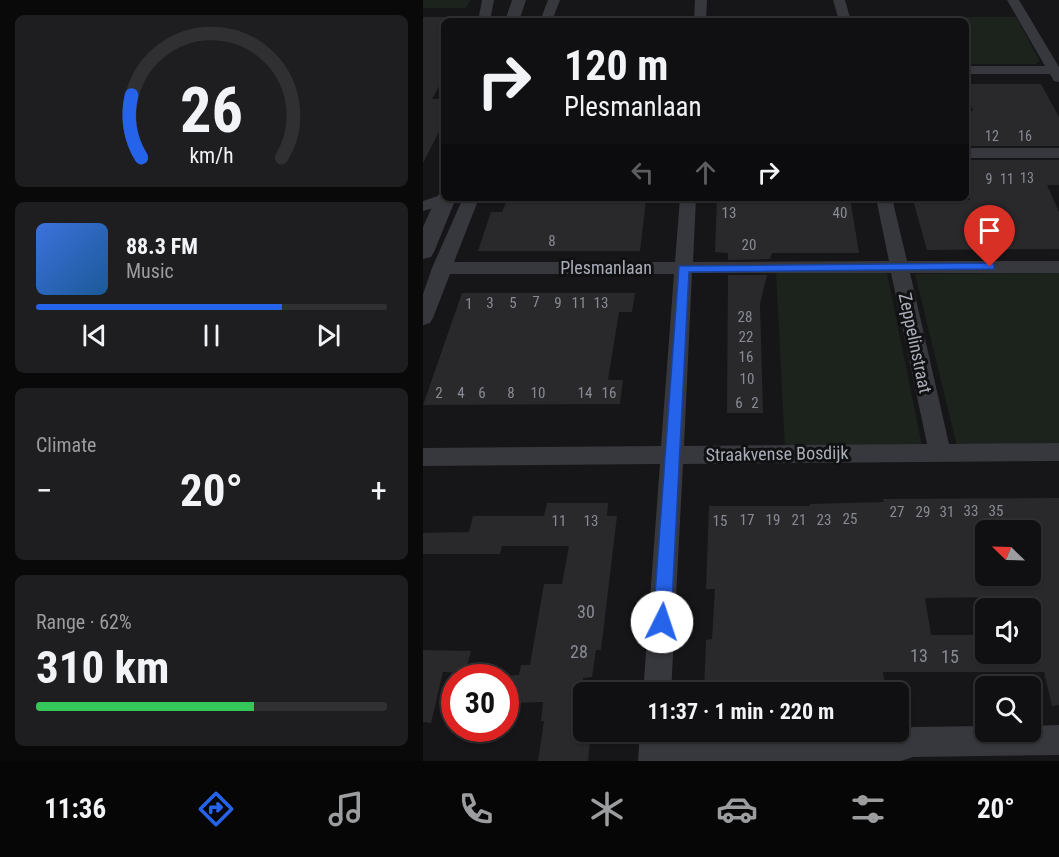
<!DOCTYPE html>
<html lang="en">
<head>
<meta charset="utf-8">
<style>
	:root { --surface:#101012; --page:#1e1e20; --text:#f1f3f6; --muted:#9c9d9f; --line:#303032; --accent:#2563eb }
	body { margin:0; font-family:"Roboto Condensed",sans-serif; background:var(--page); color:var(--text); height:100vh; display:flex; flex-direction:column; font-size:22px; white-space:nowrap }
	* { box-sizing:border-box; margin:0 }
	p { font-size:20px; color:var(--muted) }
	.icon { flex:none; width:33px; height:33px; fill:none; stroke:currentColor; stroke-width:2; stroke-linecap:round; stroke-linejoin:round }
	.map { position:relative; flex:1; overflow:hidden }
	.panel { display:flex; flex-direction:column; gap:15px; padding:15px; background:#09090a; width:423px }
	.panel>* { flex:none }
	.top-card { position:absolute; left:18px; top:18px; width:528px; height:183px; border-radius:9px; box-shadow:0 2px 4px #0004,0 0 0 2px var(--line); background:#101012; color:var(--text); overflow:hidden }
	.needle { width:39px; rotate:293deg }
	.fabs { position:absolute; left:552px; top:520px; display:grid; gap:12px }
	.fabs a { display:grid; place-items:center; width:66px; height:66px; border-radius:9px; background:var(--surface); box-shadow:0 2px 4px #0004,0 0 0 2px var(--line); font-size:30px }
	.speed { position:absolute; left:18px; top:664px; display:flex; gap:12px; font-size:30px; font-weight:700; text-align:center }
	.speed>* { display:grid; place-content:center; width:78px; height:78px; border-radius:50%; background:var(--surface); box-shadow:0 2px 4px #0004,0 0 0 2px var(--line); line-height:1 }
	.speed .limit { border:9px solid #d22; background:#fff; color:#111 }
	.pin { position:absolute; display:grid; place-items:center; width:51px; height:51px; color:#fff; margin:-62px -26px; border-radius:50% 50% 50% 0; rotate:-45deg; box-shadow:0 0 6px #0007 }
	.pin .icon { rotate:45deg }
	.me { position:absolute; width:66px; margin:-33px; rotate:4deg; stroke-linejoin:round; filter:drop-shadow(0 0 4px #0008) }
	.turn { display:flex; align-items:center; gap:21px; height:126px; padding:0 24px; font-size:27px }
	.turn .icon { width:78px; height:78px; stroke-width:2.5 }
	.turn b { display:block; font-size:42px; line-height:51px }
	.lanes { display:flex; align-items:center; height:57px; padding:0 24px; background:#0003; justify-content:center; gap:30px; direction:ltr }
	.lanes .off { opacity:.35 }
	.big { font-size:45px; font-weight:700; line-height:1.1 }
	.panel .widget { flex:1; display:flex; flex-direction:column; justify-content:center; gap:9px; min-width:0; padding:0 21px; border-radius:9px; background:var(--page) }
	.panel .dial { align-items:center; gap:0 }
	.dial svg { height:156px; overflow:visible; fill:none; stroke:var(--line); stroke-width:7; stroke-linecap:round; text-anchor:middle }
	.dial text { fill:var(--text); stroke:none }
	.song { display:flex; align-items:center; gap:18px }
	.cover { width:72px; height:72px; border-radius:9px; background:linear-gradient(135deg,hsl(220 70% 55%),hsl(210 70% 35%)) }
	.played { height:6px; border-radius:3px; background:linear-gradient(90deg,var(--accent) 70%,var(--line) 70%) }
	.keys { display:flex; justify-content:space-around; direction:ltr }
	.heat { display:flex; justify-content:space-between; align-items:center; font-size:33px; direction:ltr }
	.charge { height:9px; border-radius:4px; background:linear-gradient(90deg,#34c759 62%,var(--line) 0) }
	.trip { position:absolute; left:150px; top:682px; width:336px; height:60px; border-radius:9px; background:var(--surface); box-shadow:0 2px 4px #0004,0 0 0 2px var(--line); font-weight:700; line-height:60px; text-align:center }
	.tabs { display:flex; height:96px; justify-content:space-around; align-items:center; background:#060607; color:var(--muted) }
	.tabs .icon { width:42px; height:42px }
	.tabs .active { color:var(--accent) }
	.tabs b { font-size:27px; color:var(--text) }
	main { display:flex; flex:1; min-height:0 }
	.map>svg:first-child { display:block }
</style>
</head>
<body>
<main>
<section class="panel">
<div class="widget dial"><svg viewBox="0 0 100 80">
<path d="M14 69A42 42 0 1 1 86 69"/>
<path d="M14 69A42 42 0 0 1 9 37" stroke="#2563eb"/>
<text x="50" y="56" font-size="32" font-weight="700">26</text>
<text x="50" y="72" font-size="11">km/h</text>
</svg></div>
<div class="widget">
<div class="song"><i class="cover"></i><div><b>88.3 FM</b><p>Music</p></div></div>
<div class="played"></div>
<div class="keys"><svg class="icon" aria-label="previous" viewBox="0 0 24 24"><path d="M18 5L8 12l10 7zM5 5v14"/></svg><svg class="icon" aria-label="pause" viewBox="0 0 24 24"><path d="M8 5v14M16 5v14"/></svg><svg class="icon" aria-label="next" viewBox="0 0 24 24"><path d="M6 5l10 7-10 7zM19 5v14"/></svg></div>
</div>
<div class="widget"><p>Climate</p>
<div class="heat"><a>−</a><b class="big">20°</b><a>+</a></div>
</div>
<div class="widget"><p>Range · 62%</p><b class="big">310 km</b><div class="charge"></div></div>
</section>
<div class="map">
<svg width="636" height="761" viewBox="0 0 636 761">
	<rect width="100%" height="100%" fill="#161618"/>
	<!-- green -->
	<g fill="#1c231d">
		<polygon points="0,0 47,0 43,8 0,8"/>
		<polygon points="468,17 593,17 617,61 613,64 543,64 543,21 469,21"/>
		<polygon points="353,273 464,273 499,446 362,447"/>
		<polygon points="636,273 636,446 534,446 492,274"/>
	</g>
	<!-- building -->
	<g fill="#29292c" fill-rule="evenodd">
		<polygon points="0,17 21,17 21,77 9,99 21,99 21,122 0,163"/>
		<polygon points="543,84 618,84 636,117 636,146 543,146 543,111 550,111 543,92"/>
		<polygon points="543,160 636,160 636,185 624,185 636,212 636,249 504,250 490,200 547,200 543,186"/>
		<polygon points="294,198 320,198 320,201 332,203 401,203 400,198 427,198 436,253 349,253 347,259 305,260 305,253 292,252"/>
		<polygon points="158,201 223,201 217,251 55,251 68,212 79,212 83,203"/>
		<polygon points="305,275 344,275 337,304 340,413 304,413"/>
		<polygon points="39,293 212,293 209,312 196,312 185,380 200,380 197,404 0,405"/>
		<path d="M636,498V705L629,706L621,672H460L463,693H281L283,640L289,639L292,589H283L286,506H387V504L461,502L460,499ZM562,531H608V576H562ZM577,597L580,609H608V622L616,654H562V635H508L502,598Z"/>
		<polygon points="124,503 185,503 184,516 194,516 178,650 173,650 169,677 160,678 160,732 168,732 165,761 115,761 121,721 118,721 120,702 82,703 82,676 96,675 98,665 107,665 121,584 139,584 146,546 79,546 77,554 0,554 0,533 46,532 50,516 121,516"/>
		<polygon points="0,650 48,651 42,673 20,672 8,723 0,722"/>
	</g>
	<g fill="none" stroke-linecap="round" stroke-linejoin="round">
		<!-- minor -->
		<g fill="#37383d" fill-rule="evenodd">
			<polygon points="59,0 71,0 67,21 55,21"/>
			<polygon points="125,0 137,0 129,21 117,21"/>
			<polygon points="272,0 284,0 283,21 271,21"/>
			<polygon points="410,0 422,0 428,21 416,21"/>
			<polygon points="584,0 596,0 636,67 636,82 631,81 627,74 543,74 543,66 622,66"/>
			<rect x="543" y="148" width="93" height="10"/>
			<polygon points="21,194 21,198 30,198 28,203 0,211 0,201"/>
			<path d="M40,198H56L31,262H252L257,198H273L270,262L466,261L453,198H469L484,261H636V273H487L526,444L636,443V461L260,464L248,693H220L237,464L0,466V448L238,446L251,274H27L10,318L7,323L0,325V294L9,268ZM269,273H468L504,444L261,446Z"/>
			<polygon points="636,725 636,755 490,757 478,761 215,761 217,732 247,732 246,737 458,738 490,727 562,726 562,732 608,732 608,726"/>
		</g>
		<!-- tertiary -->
		<g fill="#37383d" fill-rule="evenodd">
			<polygon points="89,0 103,0 96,21 82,21"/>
			<polygon points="21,192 21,198 33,198 11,252 8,257 0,259 0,227 13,198 16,194"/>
		</g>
	</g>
	<!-- route -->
	<polygon fill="#2563eb" stroke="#184099" stroke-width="1.5" points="567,263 571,264 571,269 266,272 248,622 245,628 239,630 233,628 230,622 256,266"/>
	<g text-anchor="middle" stroke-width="6" stroke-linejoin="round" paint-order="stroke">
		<!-- far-number labels -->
		<g font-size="14" fill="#888b94">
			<text x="569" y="141">12</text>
			<text x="602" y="141">16</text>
			<text x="604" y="183">13</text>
			<text x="566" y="184">9</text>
			<text x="584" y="184">11</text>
		</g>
		<!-- number labels -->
		<g font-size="15" fill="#888b94">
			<text x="306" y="218">13</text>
			<text x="417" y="218">40</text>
			<text x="129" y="246">8</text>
			<text x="326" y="250">20</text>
			<text x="113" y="307">7</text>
			<text x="67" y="308">3</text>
			<text x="90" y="308">5</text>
			<text x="135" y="308">9</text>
			<text x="156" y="308">11</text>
			<text x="178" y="308">13</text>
			<text x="46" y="309">1</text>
			<text x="322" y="322">28</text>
			<text x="323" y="342">22</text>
			<text x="323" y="362">16</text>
			<text x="324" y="384">10</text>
			<text x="16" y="398">2</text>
			<text x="38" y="398">4</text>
			<text x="59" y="398">6</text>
			<text x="88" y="398">8</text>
			<text x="115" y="398">10</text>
			<text x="162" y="398">14</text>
			<text x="186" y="398">16</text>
			<text x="316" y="408">6</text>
			<text x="332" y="408">2</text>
			<text x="548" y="516">33</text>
			<text x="573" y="516">35</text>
			<text x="474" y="517">27</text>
			<text x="500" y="517">29</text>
			<text x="524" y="517">31</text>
			<text x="427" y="524">25</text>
			<text x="324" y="525">17</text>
			<text x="350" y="525">19</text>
			<text x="376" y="525">21</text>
			<text x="401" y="525">23</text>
			<text x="136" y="526">11</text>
			<text x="168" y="526">13</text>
			<text x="297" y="526">15</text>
		</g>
		<!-- street labels -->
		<g font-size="18" fill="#a8adb8" stroke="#111113">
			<text x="183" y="274">Plesmanlaan</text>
			<text transform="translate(492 343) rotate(78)" y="6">Zeppelinstraat</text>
			<text transform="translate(354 454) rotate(-1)" y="6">Straakvense Bosdijk</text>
		</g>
		<!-- near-number labels -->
		<g font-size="18" fill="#888b94">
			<text x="163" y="618">30</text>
			<text x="156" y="658">28</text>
			<text x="496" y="662">13</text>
			<text x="527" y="663">15</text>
		</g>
	</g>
</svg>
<div class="fabs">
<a><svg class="needle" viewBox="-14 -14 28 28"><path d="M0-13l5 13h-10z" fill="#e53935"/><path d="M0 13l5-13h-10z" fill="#9c9d9f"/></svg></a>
<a><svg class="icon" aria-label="sound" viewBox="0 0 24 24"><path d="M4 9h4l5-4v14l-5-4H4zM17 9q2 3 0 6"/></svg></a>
<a><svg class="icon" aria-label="search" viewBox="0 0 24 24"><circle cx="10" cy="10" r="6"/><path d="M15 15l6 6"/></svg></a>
</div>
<div class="speed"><div class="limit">30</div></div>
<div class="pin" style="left:567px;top:267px;background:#d93025"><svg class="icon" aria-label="arrive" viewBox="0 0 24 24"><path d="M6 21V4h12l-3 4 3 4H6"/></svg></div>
<svg class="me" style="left:239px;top:622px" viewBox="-20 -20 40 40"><circle r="19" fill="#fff"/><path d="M0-13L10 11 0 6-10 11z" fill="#2563eb"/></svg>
<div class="trip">11:37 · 1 min · 220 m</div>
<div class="top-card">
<div class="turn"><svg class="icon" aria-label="right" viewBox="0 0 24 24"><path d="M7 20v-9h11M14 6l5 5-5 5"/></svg><div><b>120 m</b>Plesmanlaan</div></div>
<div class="lanes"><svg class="icon off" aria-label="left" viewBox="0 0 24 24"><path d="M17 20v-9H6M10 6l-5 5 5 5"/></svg><svg class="icon off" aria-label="ahead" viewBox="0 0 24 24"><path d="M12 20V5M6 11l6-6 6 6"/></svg><svg class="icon" aria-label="right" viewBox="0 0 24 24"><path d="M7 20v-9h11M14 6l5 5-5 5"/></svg></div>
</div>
</div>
</main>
<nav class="tabs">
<b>11:36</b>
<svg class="icon active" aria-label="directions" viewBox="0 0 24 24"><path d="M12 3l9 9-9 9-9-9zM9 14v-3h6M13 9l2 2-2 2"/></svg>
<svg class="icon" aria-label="music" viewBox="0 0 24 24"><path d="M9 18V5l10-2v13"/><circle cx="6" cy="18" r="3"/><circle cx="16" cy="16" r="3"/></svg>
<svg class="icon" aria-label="phone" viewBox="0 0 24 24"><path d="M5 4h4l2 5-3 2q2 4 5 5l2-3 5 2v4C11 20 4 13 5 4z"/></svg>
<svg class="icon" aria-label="climate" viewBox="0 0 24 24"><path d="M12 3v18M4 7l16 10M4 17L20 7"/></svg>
<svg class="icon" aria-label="car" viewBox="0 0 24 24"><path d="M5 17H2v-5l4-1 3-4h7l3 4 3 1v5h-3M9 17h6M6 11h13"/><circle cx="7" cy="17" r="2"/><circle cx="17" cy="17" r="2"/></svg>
<svg class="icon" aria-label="filters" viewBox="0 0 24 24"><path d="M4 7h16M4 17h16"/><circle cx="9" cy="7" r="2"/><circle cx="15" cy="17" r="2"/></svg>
<b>20°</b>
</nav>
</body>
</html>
